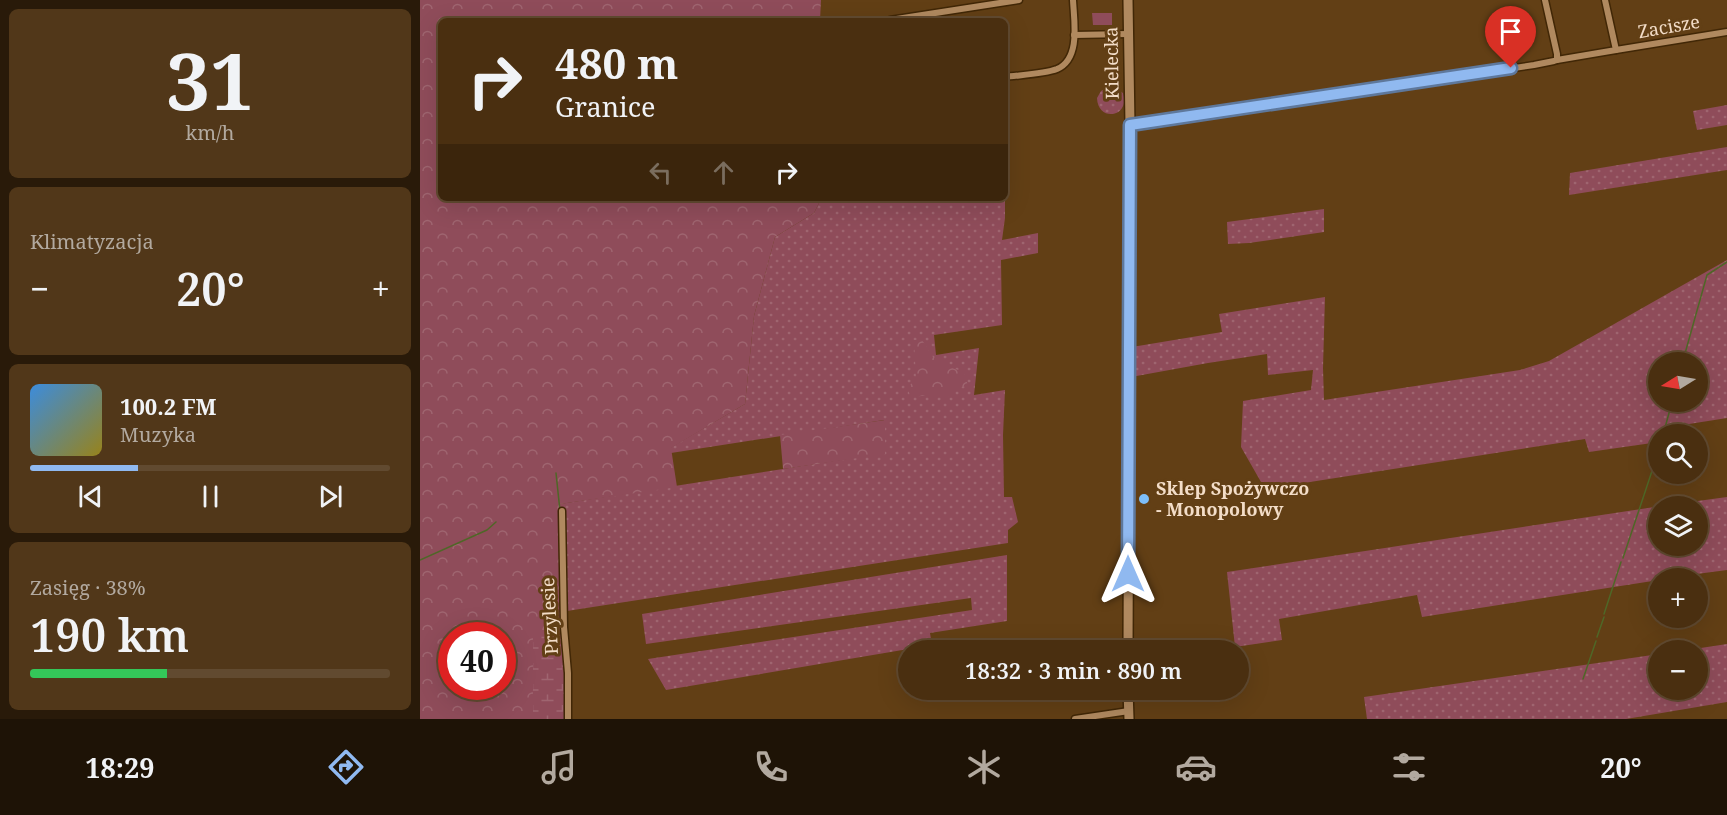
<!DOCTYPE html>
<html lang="pl">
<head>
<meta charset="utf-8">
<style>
	:root { --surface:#4a2f10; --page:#513719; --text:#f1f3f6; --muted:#b2a99f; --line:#614a30; --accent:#90b9f0 }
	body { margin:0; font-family:"Noto Serif",serif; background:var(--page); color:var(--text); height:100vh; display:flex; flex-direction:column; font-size:22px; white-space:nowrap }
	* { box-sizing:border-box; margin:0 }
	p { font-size:20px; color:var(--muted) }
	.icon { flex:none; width:33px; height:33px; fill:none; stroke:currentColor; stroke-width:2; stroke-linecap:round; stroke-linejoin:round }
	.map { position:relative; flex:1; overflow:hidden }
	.details { display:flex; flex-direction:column; gap:9px; padding:9px; background:#291a09; width:420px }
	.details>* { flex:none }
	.banner { position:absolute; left:18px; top:18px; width:570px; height:183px; border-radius:9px; box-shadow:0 6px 24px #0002,0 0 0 2px var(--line); background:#4a2f10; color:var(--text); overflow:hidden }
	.needle { width:39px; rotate:259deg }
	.fabs { position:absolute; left:1228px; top:352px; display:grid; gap:12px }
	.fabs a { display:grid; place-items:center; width:60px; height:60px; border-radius:50%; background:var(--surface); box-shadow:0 6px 24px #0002,0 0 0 2px var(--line); font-size:30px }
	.speed { position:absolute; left:18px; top:622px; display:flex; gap:12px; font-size:30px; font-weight:700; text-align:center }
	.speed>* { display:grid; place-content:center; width:78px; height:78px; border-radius:50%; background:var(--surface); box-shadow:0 6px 24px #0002,0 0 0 2px var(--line); line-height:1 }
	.speed .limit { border:9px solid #d22; background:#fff; color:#111 }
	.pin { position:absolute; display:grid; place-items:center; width:51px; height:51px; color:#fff; margin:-62px -26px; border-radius:50% 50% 50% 0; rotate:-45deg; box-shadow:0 0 6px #0007 }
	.pin .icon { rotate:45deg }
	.me { position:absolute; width:66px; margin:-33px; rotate:0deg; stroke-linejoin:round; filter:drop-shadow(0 0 4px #0008) }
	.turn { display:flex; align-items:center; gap:21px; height:126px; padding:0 18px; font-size:27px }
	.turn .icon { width:78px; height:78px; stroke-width:2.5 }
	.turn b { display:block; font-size:42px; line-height:51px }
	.lanes { display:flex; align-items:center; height:57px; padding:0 18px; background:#0003; justify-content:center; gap:30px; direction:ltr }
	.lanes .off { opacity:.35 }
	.big { font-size:45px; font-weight:600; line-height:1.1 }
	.details .card { flex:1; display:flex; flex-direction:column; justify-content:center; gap:9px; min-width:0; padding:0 21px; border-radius:9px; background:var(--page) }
	.details .dial { align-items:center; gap:0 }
	.dial b { font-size:78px; line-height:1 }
	.song { display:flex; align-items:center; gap:18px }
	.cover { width:72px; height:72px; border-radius:9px; background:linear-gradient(135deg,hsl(210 70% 55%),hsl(50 70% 35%)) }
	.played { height:6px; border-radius:3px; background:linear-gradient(90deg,var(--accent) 30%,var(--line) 30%) }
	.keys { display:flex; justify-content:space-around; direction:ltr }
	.heat { display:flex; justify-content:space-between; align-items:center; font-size:33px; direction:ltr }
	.charge { height:9px; border-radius:4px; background:linear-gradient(90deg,#34c759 38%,var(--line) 0) }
	.trip { position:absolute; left:478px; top:640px; width:351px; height:60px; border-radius:30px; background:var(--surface); box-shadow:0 6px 24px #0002,0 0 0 2px var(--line); font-weight:600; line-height:60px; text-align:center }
	.dock { display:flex; height:96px; justify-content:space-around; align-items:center; background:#1e1306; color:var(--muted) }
	.dock .icon { width:42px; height:42px }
	.dock .current { color:var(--accent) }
	.dock b { font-size:27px; color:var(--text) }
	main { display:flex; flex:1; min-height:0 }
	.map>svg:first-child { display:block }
</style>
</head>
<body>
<main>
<section class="details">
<div class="card dial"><b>31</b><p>km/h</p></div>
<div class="card"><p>Klimatyzacja</p>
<div class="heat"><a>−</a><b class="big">20°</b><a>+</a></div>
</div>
<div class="card">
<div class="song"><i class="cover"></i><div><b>100.2 FM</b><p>Muzyka</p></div></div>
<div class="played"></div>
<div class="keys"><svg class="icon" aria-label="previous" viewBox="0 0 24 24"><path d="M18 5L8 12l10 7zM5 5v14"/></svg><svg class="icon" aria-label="pause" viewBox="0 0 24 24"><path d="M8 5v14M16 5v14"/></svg><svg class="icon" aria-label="next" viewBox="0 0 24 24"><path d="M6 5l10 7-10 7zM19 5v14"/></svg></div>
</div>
<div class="card"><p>Zasięg · 38%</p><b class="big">190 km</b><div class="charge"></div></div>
</section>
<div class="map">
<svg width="1307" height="719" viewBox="0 0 1307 719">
	<defs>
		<pattern id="grass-dots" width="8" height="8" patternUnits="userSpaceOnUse" patternTransform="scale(1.5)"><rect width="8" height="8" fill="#8f4c5a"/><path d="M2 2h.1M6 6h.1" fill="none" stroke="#9f6570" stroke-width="1.8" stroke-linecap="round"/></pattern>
		<pattern id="forest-crowns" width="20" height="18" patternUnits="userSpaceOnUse" patternTransform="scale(1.5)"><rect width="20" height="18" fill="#8f4c5a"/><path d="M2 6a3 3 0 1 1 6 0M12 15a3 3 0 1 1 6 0" fill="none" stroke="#9f6570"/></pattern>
		<pattern id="wetland-marsh" width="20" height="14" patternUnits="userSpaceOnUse" patternTransform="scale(1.5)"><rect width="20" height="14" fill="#8f4c5a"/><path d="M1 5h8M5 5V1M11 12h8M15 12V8" fill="none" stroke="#9f6570"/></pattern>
	</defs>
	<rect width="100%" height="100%" fill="#623f15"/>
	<!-- grass -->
	<g fill="url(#grass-dots)" fill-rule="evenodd">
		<path d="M694,87L703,93C711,117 678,123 677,98L681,91L686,88L685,96H693Z"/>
		<polygon points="1307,105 1307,125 1277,130 1273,111"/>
		<polygon points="1307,147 1307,170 1149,195 1150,173"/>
		<polygon points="585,194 585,218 582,240 618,233 618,253 581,260 582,325 514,335 516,355 559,348 554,395 585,390 583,435 584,497 592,497 598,522 588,530 588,543 147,611 142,610 140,504 465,453 464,420 251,453 250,448 325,404 334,316 355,237 394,213 399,203 399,198 585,198"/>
		<polygon points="904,209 904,232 829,243 808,244 807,222"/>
		<path d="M1307,260V418L1269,424L1270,435H1239V442L1169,452L1165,439L845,489L821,447L823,401L891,390L893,370L848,375L847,354L788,363L711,377L712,347L802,332L799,314L905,297L903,368L904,400L1100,370L1129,361ZM1239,363H1278V402H1239Z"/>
		<path d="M1307,497V570L1239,579V580L1002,617L997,595L859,619L862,640L815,647L807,572L1241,506ZM1239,507H1278V546H1239Z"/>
		<polygon points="587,555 587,621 510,633 512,645 246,690 228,659 552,610 551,598 226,644 222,614"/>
		<polygon points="1307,644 1307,702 1206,719 947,719 944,697 1239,654 1239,690 1278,690 1278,651 1261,651"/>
	</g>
	<!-- forest -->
	<g fill="url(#forest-crowns)" fill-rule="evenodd">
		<path d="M0,0H401L400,21H21V198H399V203L394,213L355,237L334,316L325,404L251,448L257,487L140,504L145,719H0ZM32,636H82V687H32Z"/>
		<polygon points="494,340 502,340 513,357 530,367 544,372 548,386 536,388 527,398 513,395 490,397 488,387 496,379"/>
		<polygon points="465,420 465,454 363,469 360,435"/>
	</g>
	<!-- wetland -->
	<polygon fill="url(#wetland-marsh)" points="127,630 139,633 143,678 143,719 113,719 113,635"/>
	<!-- pitch -->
	<polygon fill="#8f4c5a" points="672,13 692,13 692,25 673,25"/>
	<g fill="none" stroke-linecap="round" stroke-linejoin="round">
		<!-- stream -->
		<g stroke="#4f6727" stroke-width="1.5">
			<polyline points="1264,357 1287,275 1307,262"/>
			<polyline points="1243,435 1252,402"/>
			<polyline points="1237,456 1239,448"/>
			<polyline points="136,473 140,511"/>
			<polyline points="140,552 140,586"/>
			<polyline points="1203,558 1235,462"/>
			<polyline points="0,560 67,530 76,522"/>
			<polyline points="1184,614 1201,562"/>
			<polyline points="1177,637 1184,617"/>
			<polyline points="1163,679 1176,641"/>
			<polyline points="145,719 145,705"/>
		</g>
		<!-- street casing -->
		<g stroke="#412706" stroke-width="9">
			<g id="street">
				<polyline points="470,20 599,0"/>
				<polyline points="654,35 708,34"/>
				<polyline points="1196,50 1307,32"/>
				<polyline points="1137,60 1196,50 1185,0"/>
				<path d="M585,77C599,75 624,74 637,69C661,59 654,21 653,0"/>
				<polyline points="710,125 1114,65 1134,61 1137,60 1137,54 1125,0"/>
				<polyline points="142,511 144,627 148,673 148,719"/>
				<polyline points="655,719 709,711"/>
			</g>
		</g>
		<!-- secondary casing -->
		<g stroke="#412706" stroke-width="12">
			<g id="secondary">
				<polyline points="708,0 710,125 708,651"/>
				<polyline points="708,690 709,719"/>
			</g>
		</g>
		<!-- street -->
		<use href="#street" stroke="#b0895f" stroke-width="6"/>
		<!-- secondary -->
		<use href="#secondary" stroke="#b0895f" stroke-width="9"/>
	</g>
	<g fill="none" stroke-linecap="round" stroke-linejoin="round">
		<!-- route casing -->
		<g stroke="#5e789c" stroke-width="15">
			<polyline id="route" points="708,574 710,125 1091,68"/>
		</g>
		<!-- route -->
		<use href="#route" stroke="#90b9f0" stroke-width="10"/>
	</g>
	<!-- markers -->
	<circle fill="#7dbef9" stroke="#623f15" stroke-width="2" cx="724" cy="499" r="6"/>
	<g text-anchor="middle" stroke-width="6" stroke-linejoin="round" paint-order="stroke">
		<!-- street labels -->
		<g font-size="18" fill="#f3ddc8" stroke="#623f15">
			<text transform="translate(1249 27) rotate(-10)" y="6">Zacisze</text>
			<text transform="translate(692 63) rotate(-91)" y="6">Kielecka</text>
			<text transform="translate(130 616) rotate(-93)" y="6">Przylesie</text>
		</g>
		<!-- poi labels -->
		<g font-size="18" font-weight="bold" fill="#f3ddc8" stroke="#623f15" text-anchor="start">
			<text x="736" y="495">Sklep Spożywczo<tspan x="736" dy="21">- Monopolowy</tspan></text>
		</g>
	</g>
</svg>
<div class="fabs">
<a><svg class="needle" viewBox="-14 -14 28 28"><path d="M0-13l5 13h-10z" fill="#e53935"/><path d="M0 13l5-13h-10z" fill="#b2a99f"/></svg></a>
<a><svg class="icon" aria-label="search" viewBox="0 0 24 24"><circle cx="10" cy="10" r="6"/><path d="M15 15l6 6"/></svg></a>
<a><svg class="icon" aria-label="layers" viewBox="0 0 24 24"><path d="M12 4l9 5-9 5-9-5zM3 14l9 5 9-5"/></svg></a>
<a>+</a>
<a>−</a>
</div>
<div class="speed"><div class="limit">40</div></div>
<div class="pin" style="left:1091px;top:68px;background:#d93025"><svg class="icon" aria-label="arrive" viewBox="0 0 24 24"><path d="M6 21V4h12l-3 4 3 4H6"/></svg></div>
<svg class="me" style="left:708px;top:574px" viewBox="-20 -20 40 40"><path d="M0-17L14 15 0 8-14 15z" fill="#90b9f0" stroke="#fff" stroke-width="4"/></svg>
<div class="trip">18:32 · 3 min · 890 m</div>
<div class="banner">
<div class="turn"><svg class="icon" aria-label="right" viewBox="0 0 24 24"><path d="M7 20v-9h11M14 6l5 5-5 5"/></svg><div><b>480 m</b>Granice</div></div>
<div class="lanes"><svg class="icon off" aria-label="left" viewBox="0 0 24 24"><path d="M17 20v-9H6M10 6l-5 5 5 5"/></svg><svg class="icon off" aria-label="ahead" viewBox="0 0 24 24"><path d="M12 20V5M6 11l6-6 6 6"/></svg><svg class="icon" aria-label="right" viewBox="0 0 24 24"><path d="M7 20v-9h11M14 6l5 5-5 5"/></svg></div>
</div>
</div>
</main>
<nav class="dock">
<b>18:29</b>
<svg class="icon current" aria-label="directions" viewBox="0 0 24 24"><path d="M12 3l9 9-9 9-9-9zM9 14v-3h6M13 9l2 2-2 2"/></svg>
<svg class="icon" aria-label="music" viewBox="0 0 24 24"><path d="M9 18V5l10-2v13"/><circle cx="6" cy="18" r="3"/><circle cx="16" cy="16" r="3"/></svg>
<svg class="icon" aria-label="phone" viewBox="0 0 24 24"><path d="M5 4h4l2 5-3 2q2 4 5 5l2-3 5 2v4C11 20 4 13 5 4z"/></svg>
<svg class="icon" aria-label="climate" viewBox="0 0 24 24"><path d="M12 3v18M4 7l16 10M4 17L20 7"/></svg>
<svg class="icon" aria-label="car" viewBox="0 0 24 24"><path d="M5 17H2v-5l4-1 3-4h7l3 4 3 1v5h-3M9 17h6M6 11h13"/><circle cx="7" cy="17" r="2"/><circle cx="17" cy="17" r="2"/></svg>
<svg class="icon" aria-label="filters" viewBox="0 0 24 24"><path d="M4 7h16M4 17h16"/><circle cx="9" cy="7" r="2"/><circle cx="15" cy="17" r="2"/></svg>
<b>20°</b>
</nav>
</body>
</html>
